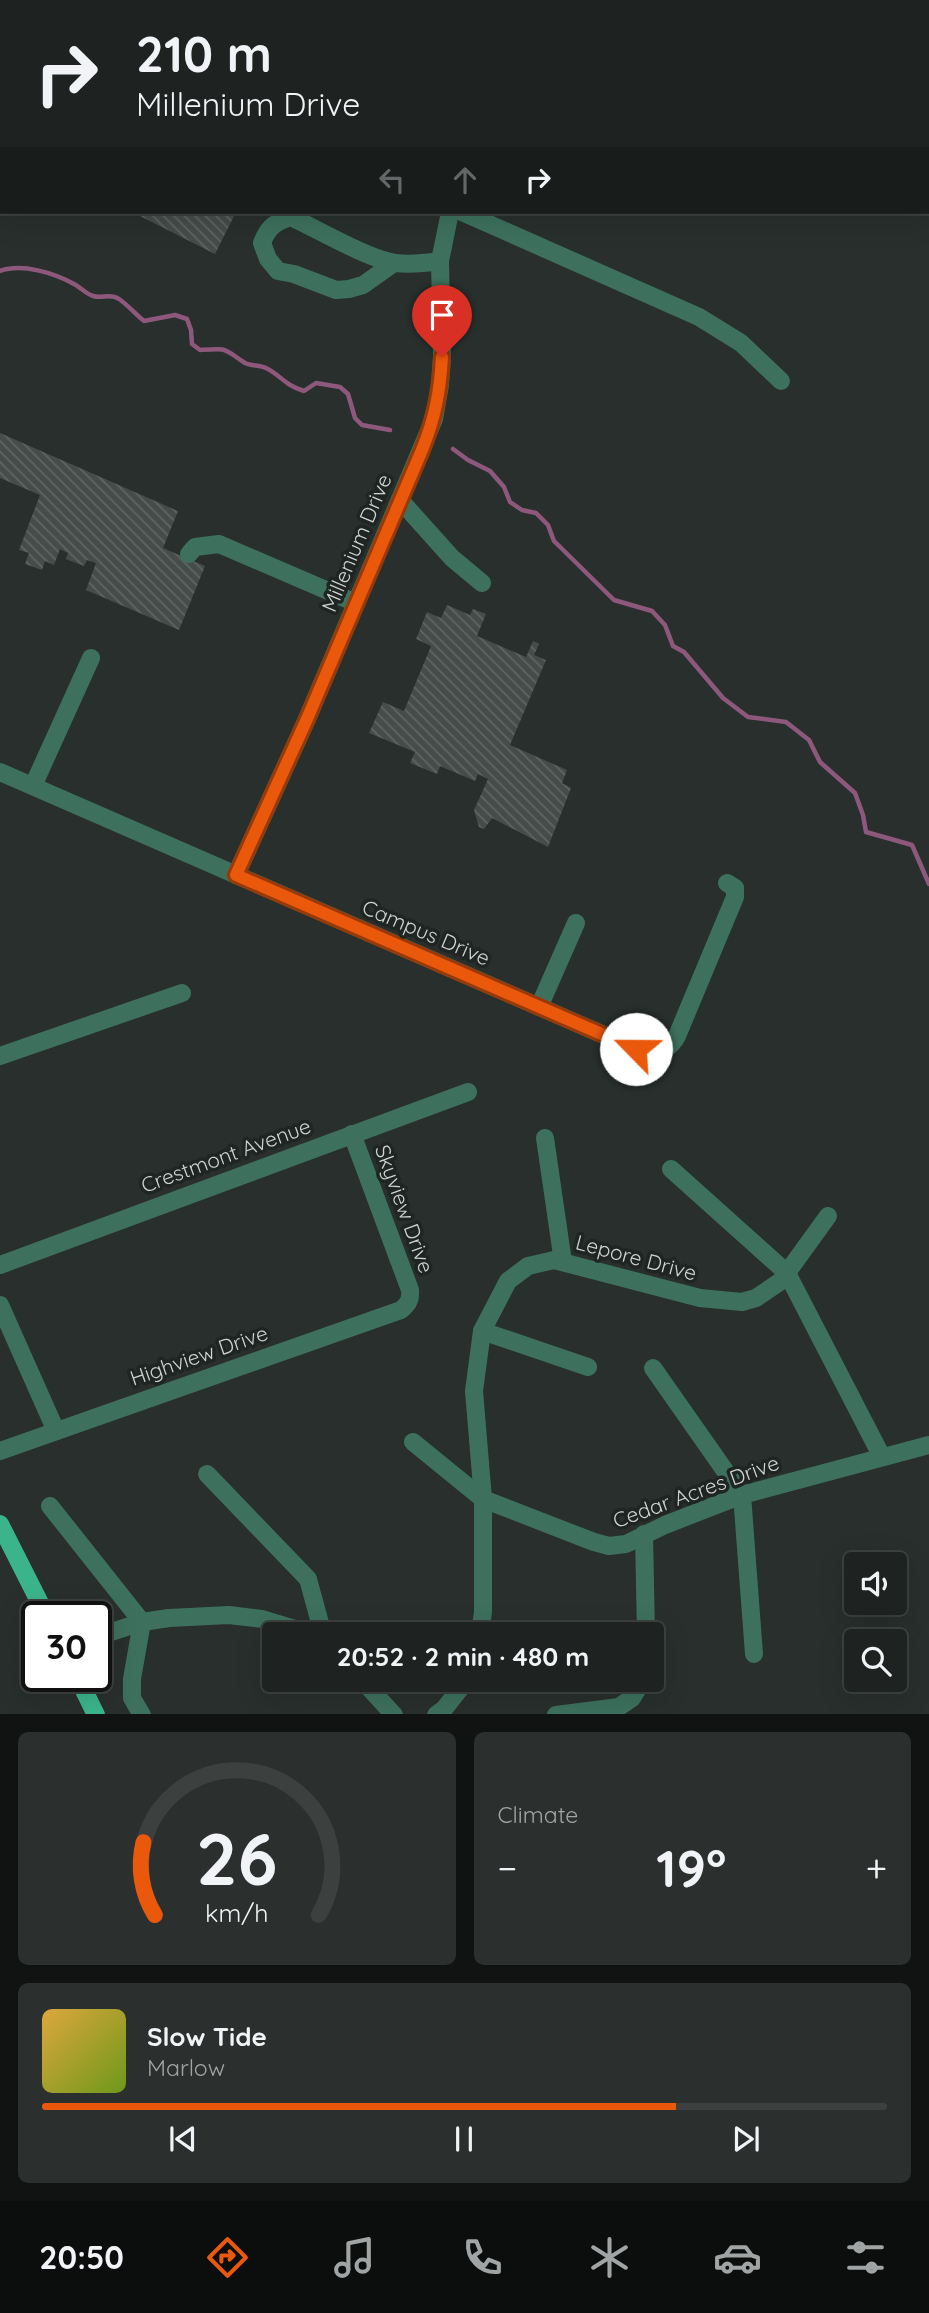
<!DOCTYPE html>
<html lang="en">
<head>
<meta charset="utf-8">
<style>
	:root { --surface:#1e2321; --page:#2b2f2e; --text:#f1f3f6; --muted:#a1a4a5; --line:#3c403f; --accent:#ea580c }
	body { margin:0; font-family:Quicksand,sans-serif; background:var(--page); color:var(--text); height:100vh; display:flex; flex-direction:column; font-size:26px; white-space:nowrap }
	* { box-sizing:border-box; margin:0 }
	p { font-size:23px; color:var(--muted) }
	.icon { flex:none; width:38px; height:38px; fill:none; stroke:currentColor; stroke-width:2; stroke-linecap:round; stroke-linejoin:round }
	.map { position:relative; height:1714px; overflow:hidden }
	.details { display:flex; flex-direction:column; gap:18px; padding:18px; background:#101312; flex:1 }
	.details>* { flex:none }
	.banner { position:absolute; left:0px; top:0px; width:929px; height:214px; box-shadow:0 7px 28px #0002,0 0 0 2px var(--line); background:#1e2321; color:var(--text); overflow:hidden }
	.fabs { position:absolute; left:844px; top:1552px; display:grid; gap:14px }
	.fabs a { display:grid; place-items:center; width:63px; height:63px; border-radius:7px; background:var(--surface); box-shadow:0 7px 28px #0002,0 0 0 2px var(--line); font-size:35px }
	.speed { position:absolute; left:21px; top:1601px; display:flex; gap:14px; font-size:35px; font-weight:700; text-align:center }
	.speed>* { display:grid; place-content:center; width:91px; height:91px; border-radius:50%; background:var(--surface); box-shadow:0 7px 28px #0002,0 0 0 2px var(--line); line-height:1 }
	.speed .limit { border:4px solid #111; border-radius:10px; background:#fff; color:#111 }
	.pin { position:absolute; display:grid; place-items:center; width:60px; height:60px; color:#fff; margin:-72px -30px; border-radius:50% 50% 50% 0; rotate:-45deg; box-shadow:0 0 7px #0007 }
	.pin .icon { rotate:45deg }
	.me { position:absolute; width:77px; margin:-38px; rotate:293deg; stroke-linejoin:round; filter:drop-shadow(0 0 5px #0008) }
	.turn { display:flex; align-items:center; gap:24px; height:147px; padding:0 21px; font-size:32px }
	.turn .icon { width:91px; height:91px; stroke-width:2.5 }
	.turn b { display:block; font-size:49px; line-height:60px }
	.lanes { display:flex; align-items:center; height:66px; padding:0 21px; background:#0003; justify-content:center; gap:35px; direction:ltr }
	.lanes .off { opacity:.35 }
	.big { font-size:52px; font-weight:700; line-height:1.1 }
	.details .widget { flex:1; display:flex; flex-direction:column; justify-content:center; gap:10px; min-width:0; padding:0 24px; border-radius:10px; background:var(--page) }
	.details .dial { align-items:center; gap:0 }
	.dial svg { height:182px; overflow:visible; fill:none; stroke:var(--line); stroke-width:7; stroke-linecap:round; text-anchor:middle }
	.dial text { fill:var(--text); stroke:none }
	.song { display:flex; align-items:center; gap:21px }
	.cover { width:84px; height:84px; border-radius:10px; background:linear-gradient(135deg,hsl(40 70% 55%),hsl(80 70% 35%)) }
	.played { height:7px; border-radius:4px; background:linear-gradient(90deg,var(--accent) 75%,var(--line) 75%) }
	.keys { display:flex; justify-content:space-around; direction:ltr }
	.heat { display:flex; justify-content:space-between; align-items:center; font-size:38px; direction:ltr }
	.details .tiles { flex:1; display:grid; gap:18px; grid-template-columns:1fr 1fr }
	.widget:last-child { grid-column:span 2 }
	.trip { position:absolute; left:262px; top:1622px; width:402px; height:70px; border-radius:7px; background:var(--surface); box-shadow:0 7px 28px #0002,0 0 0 2px var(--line); font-weight:700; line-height:70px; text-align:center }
	.tab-bar { display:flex; height:112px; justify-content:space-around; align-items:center; background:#0c0e0d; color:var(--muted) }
	.tab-bar .icon { width:49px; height:49px }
	.tab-bar .current { color:var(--accent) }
	.tab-bar b { font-size:32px; color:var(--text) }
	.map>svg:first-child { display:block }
</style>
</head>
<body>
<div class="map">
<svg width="929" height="1715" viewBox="0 0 929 1715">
	<defs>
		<pattern id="building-back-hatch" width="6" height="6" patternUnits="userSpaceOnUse" patternTransform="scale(1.75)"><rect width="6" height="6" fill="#454c49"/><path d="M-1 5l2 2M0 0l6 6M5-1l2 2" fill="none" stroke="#5f6562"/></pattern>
	</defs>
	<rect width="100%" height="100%" fill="#282f2c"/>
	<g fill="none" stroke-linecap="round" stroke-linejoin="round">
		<!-- stream -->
		<g stroke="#8d587b" stroke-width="4.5">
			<path d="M0,271C22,263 54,273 74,284C80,287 86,294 93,296C102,299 110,293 119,299C128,305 135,314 144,321L175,315L187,319L191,330L192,344L200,350C229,348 222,348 245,363C251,366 260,365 266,368C282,376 284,385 304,391L316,383L340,387L348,394L355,418L362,425L390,430"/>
			<polyline points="453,449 468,460 490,471 504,487 510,502 522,510 536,513 548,525 554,541 614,600 652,611 665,625 673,646 684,652 723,698 748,717 786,722 809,740 820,762 855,793 863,815 866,832 912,845 929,884"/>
		</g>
	</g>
	<!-- building -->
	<g fill="url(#building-back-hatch)">
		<polygon points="132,212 236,212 215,254"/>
		<polygon points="0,433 178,511 163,548 205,566 179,630 86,590 96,563 87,560 84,566 66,559 68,553 60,549 54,565 45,561 42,570 25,564 29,553 19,550 40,495 0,478"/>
		<polygon points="447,605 470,615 473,609 486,614 477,636 526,657 533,641 539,644 534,655 546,660 510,745 567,770 562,783 571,788 548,847 492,818 484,829 479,827 474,810 488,779 478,774 475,781 440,766 437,774 410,763 415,752 369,733 383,702 404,711 431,646 416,639 427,612 441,618"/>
	</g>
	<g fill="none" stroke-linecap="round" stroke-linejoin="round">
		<!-- minor -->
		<g stroke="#3d715d" stroke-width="18">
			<polyline points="326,0 330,2"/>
			<polyline points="383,2 383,0"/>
			<polyline points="603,2 609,0"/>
			<polyline points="928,36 929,31"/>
			<polyline points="928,55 929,56"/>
			<polyline points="928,84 929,93"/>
			<polyline points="462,212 699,317 741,343 781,381"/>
			<path d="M394,263L363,285L349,289L336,290L294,274L278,271L268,259L262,243C268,227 275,222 291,217C317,229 370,260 396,263C411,265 426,263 440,261"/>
			<polyline points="400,500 452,558 482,583"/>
			<polyline points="189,554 195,547 219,544 356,603"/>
			<path d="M0,772L636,1049C653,1054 668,1053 677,1036L735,897V888L727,883"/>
			<polyline points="33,786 91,658"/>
			<polyline points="236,875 307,719 434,419 440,385 442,357 440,261 450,212"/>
			<polyline points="539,1007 576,923"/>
			<polyline points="0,1056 182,993"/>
			<polyline points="545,1138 563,1262"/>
			<polyline points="671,1169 787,1273 882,1457"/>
			<polyline points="0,1265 468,1092"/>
			<polyline points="0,1305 56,1431"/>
			<polyline points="482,1331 588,1367"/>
			<polyline points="653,1368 742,1495 754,1654"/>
			<polyline points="413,1442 483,1499 594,1542 609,1546 626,1544 665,1525 742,1495 929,1445"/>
			<path d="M0,1451L401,1310C408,1304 411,1300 410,1290L352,1134"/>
			<polyline points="207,1474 308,1579 323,1634"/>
			<polyline points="50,1506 142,1622 132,1679 132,1698 142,1715"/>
			<polyline points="644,1534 646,1634"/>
			<polyline points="480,1634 483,1612 483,1499 474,1391 482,1331 508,1281 528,1266 554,1260 700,1298 742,1302 756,1298 781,1281 828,1216"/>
			<polyline points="96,1637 142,1622 169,1618 229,1615 262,1619 312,1634"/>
			<polyline points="362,1680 394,1715"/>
			<polyline points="436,1715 444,1709 467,1680"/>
			<polyline points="556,1715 619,1707 632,1698 643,1680"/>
		</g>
		<!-- major -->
		<g stroke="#3bb48c" stroke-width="18">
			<polyline points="916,0 920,2"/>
			<polyline points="0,1524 47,1617"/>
			<polyline points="77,1676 96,1715"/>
		</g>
	</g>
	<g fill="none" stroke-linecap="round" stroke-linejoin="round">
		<!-- route casing -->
		<g stroke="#983908" stroke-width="18">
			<path id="route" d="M442,357C440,392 435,418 422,450L307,719L236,875L636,1049"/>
		</g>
		<!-- route -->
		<use href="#route" stroke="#ea580c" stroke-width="12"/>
	</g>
	<g text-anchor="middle" stroke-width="7" stroke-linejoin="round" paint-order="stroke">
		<!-- street labels -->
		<g font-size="21" fill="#cfd3d1" stroke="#1e2522">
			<text transform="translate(357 543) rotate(-67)" y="7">Millenium Drive</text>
			<text transform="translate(426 933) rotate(23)" y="7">Campus Drive</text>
			<text transform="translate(226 1156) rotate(-20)" y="7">Crestmont Avenue</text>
			<text transform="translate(404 1209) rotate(70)" y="7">Skyview Drive</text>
			<text transform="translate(636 1258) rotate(15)" y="7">Lepore Drive</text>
			<text transform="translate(199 1356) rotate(-19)" y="7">Highview Drive</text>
			<text transform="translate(696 1492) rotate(-20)" y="7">Cedar Acres Drive</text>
		</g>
	</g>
</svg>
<div class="fabs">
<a><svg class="icon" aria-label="sound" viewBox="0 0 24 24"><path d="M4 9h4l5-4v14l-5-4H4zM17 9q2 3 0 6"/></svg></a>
<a><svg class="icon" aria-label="search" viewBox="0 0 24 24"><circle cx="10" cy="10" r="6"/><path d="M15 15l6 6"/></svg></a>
</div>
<div class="speed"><div class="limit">30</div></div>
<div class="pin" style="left:442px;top:357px;background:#d93025"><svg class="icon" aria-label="arrive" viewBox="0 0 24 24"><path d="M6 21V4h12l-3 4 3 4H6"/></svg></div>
<svg class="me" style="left:636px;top:1049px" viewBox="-20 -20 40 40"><circle r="19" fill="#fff"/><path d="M0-13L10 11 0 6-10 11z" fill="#ea580c"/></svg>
<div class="trip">20:52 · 2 min · 480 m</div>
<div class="banner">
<div class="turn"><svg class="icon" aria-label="right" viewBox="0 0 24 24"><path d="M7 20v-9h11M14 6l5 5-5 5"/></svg><div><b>210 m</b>Millenium Drive</div></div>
<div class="lanes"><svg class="icon off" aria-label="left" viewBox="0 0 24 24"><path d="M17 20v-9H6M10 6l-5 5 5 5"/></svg><svg class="icon off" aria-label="ahead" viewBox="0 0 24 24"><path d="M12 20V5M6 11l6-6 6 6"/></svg><svg class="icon" aria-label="right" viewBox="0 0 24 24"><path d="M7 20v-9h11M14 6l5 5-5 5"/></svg></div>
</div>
</div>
<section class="details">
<div class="tiles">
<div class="widget dial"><svg viewBox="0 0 100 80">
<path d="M14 69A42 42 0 1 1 86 69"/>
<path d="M14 69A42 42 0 0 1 9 37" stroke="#ea580c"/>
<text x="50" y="56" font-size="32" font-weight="700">26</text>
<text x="50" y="72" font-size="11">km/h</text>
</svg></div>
<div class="widget"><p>Climate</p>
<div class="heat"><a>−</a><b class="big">19°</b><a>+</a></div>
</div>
<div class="widget">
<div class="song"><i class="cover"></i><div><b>Slow Tide</b><p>Marlow</p></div></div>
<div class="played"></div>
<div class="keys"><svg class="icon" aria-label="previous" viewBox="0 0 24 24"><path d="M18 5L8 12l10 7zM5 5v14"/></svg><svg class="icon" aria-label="pause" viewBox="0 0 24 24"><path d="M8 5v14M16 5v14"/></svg><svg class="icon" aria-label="next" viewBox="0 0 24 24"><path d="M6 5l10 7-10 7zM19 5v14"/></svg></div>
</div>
</div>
</section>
<nav class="tab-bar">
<b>20:50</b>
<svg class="icon current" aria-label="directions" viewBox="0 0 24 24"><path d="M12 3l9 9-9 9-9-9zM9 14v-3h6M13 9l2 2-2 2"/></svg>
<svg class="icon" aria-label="music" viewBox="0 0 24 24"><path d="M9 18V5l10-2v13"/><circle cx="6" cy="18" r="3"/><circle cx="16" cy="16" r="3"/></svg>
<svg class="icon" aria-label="phone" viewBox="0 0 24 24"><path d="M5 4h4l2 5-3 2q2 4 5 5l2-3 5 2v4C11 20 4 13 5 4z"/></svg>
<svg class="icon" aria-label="climate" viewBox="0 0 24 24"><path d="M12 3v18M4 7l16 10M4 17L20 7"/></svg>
<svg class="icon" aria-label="car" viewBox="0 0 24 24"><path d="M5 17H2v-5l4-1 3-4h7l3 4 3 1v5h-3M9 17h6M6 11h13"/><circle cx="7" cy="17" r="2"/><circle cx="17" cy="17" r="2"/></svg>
<svg class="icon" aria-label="filters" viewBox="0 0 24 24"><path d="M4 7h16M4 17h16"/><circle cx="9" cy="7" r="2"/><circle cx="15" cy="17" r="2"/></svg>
</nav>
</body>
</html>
